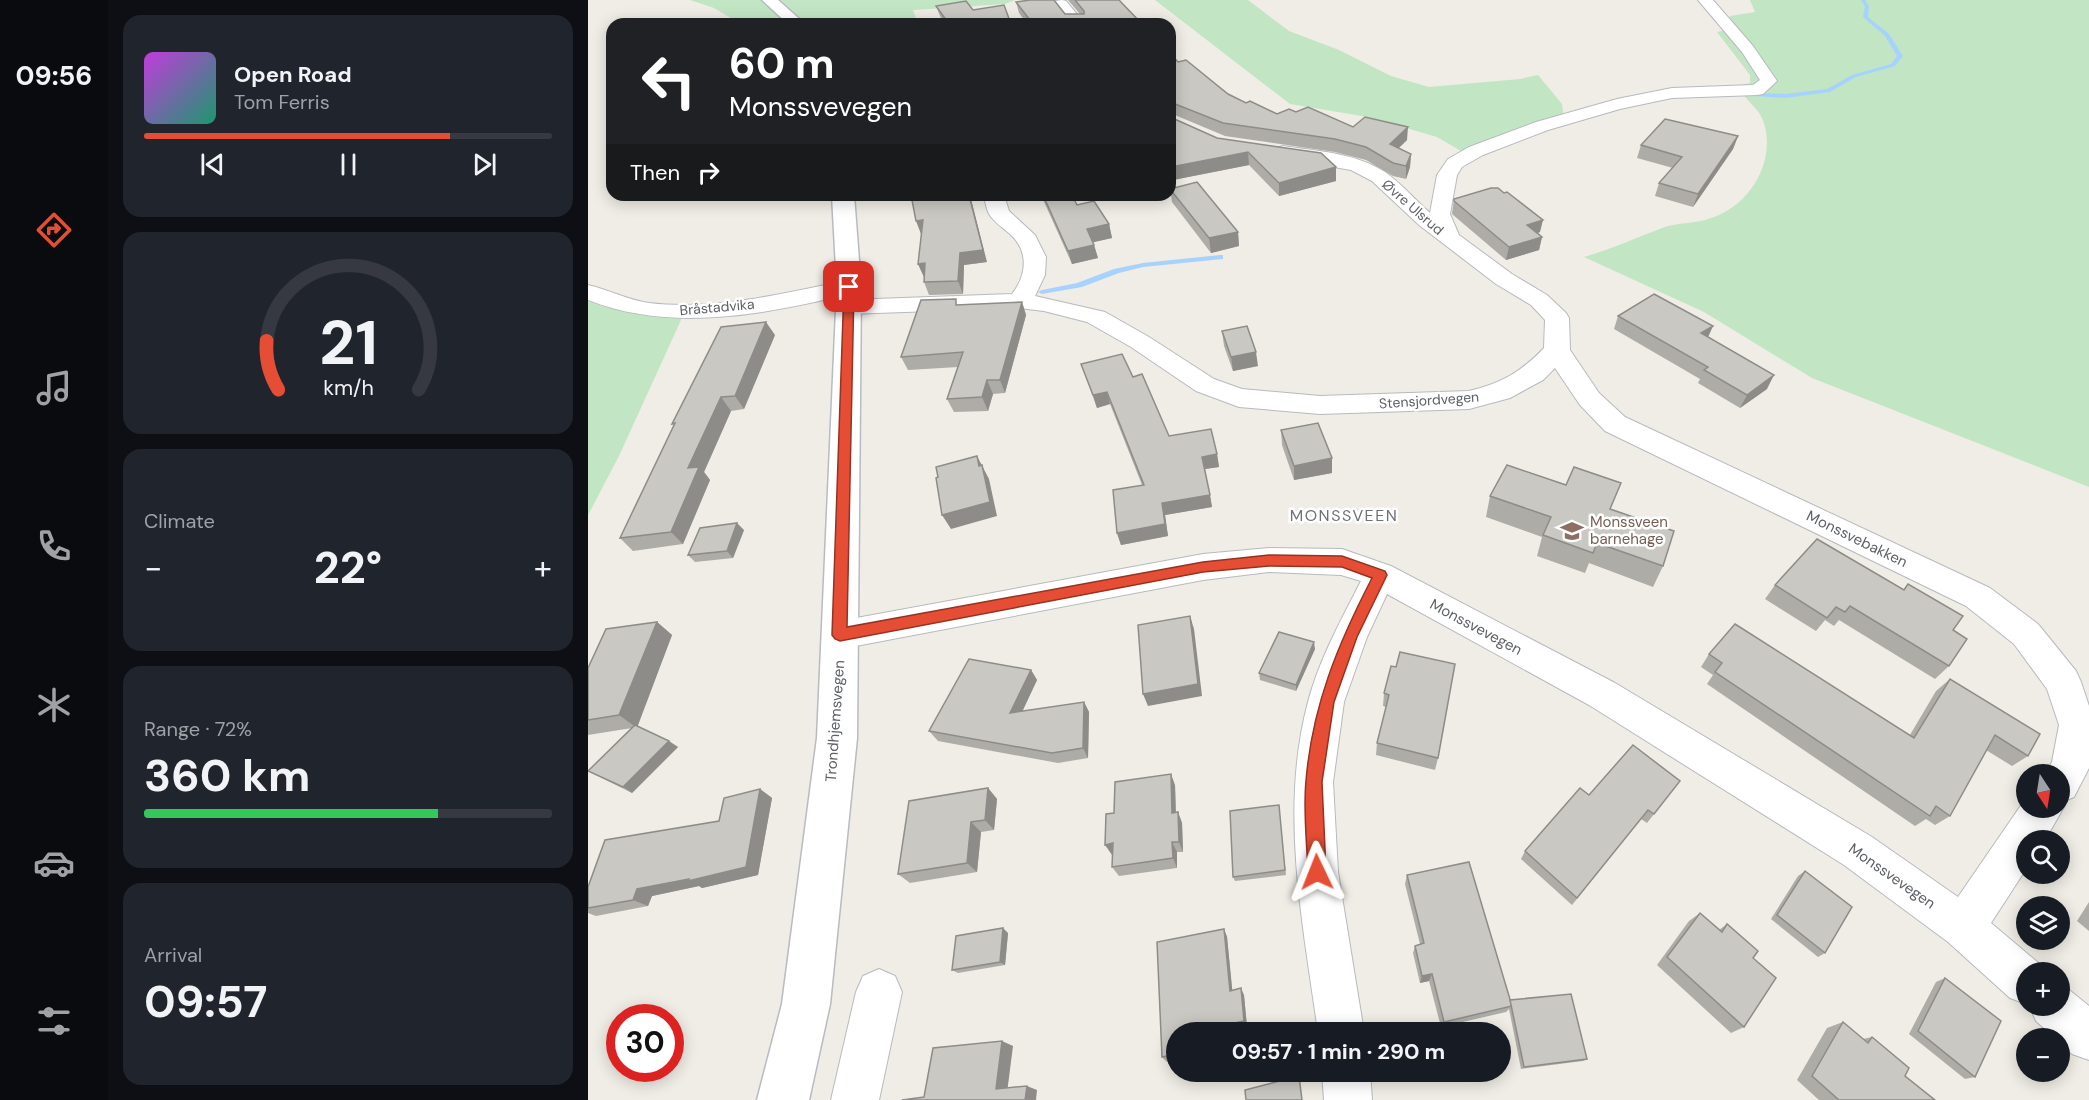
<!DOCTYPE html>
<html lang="en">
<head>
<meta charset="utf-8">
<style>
	:root { --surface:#171b24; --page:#20242c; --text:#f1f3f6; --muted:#9ea1a6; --line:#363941; --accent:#e54e35 }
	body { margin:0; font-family:"DM Sans",sans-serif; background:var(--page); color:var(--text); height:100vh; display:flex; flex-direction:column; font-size:22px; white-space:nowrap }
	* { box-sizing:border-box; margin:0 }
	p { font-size:20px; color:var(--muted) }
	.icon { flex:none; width:33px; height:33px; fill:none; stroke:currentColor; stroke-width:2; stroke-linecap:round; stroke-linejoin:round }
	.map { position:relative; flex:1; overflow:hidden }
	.details { display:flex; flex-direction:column; gap:15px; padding:15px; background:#0d0f14; width:480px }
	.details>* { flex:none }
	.guide { position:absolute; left:18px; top:18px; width:570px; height:183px; border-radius:18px; box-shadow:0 3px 15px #0003; background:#202124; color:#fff; overflow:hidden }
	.needle { width:39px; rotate:168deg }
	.fabs { position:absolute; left:1428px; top:764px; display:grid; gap:12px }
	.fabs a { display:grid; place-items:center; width:54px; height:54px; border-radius:50%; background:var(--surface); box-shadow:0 3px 15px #0003; font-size:30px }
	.speed { position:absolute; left:18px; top:1004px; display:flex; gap:12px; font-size:30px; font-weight:700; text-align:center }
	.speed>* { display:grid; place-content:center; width:78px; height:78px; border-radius:50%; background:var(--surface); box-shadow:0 3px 15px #0003; line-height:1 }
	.speed .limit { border:9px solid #d22; background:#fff; color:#111 }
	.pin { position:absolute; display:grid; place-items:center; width:51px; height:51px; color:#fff; margin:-26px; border-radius:12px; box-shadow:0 3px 9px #0006 }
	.me { position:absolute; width:66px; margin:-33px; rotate:358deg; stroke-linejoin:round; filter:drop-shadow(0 0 4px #0008) }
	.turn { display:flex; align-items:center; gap:21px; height:126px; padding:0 24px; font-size:27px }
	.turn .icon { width:78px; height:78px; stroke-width:2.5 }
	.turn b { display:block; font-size:42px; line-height:51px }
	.then { display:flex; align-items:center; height:57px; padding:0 24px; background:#0003; gap:12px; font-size:22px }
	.big { font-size:45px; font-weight:700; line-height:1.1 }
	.details .card { flex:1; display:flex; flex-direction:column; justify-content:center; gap:9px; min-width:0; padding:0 21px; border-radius:18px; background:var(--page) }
	.details .dial { align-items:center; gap:0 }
	.dial svg { height:156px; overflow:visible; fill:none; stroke:var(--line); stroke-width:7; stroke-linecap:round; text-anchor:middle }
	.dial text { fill:var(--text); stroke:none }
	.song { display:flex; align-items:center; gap:18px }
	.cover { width:72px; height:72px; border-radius:9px; background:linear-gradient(135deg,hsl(290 70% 55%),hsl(160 70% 35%)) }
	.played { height:6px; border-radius:3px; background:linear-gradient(90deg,var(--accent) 75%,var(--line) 75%) }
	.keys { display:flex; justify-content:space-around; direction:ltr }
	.heat { display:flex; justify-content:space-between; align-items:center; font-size:33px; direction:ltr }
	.charge { height:9px; border-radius:4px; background:linear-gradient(90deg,#34c759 72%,var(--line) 0) }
	.trip { position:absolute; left:578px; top:1022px; width:345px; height:60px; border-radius:30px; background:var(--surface); box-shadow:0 3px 15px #0003; font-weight:700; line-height:60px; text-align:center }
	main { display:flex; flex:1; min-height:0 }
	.menu { display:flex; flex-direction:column; width:108px; justify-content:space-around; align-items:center; background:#090b0e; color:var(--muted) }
	.menu .icon { width:42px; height:42px }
	.menu .selected { color:var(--accent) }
	.menu b { font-size:27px; color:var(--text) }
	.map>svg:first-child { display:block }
</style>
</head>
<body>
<main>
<nav class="menu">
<b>09:56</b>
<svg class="icon selected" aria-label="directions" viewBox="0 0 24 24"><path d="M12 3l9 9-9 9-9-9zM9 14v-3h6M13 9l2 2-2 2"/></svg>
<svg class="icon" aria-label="music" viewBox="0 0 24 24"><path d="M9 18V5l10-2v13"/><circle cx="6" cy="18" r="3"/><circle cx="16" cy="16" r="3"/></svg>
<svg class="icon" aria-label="phone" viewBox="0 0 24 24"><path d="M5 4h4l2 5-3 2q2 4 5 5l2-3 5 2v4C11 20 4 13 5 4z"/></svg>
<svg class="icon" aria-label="climate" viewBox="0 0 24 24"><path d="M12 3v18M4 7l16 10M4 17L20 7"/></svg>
<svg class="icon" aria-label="car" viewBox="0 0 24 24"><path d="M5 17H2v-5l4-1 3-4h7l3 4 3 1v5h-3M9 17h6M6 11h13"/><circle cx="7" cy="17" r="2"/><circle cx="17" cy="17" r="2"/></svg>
<svg class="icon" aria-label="filters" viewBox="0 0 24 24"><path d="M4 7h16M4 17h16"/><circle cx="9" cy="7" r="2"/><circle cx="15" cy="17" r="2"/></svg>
</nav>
<section class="details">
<div class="card">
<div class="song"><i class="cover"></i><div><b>Open Road</b><p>Tom Ferris</p></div></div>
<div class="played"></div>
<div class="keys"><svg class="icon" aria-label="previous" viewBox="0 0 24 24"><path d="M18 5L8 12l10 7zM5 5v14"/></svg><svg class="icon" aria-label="pause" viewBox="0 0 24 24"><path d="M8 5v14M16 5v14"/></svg><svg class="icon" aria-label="next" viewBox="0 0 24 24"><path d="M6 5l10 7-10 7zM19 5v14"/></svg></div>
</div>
<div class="card dial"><svg viewBox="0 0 100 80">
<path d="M14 69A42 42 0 1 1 86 69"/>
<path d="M14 69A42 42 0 0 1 8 44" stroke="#e54e35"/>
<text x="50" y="56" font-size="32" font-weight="700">21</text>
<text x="50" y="72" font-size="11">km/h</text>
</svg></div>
<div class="card"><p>Climate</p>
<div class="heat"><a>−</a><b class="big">22°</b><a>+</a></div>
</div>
<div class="card"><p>Range · 72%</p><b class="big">360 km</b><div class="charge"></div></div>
<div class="card"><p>Arrival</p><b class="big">09:57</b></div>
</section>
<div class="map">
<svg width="1501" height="1100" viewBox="0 0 1501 1100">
	<rect width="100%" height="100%" fill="#efede5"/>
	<!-- green -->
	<g fill="#c2e5c4">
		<polygon points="102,0 427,0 417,4 325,10 330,24 153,24 126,8"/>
		<polygon points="567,0 660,0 701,31 751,50 803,76 841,87 932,79 950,75 974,104 976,118 878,154 849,137 780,117 702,104"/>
		<path d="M1162,0H1501V487L1224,378L1116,312L996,257C1023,249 1048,238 1074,228C1090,222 1108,224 1123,218C1161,206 1188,163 1176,123C1172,108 1156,100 1150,86L1162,83V75L1129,32L1143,29L1142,16L1167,12Z"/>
		<path d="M0,301C31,315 66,312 98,309L31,456L0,515Z"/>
	</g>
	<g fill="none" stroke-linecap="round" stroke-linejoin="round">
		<!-- stream -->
		<g fill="#a7d2fd" fill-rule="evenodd">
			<polygon points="1273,0 1277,0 1281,6 1280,17 1301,34 1315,56 1307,66 1268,77 1242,92 1197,98 1167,96 1166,95 1169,93 1197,94 1239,89 1264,75 1303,64 1309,56 1297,36 1275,17 1277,6"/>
			<polygon points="632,255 635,255 635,259 555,267 531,273 494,287 454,294 450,292 454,290 489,283 526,269 555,263"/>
		</g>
		<!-- minor casing -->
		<g stroke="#b7babe" stroke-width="2">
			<g id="minor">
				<polygon points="474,0 478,1 497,24 481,24 466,4 468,1"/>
				<path d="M1110,0H1125L1165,46L1189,81L1175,94L1169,95L1084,98L1032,109L960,130L895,155L874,167L869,175L862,214L871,235L924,274L959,295L978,313L981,318L982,350L1011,393L1037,417L1402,588L1450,624L1488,671L1493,682L1501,706V768L1486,797L1474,802L1476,807L1457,840H1438V869L1403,923L1454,966L1456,972H1438V1004L1422,998L1360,942L1256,865L1001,705L799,594L779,637L756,702L745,782L750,872L776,1032H730C715,924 691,810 720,702C731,660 753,620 773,581L753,575L681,572L615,580L252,649L240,645L235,635L240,625L252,621L615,554L681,548L754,549L803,566L1027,683L1284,837L1370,897L1438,798V807H1472V774H1457L1464,762L1471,725L1459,689L1426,644L1378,606L1017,431L992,405L967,368L955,380L922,398L881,409L732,414L651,407L608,391L543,347L499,322L456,311L431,308L260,314L252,312L248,307L252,302L260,300L424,294C439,275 441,251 422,234C414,227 406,222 401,214C398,208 397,201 396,195H416L421,211L447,235L458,257L457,275L447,296L517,312L561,337L626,379L654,389L732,396L881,391C914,383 933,372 956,348L957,320L943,305L908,284L831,225L784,181L763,170L695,158L688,156L685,152L688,148L695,146C729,151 768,153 797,172C813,183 827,200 842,213L849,175L860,159L881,147L948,122L1029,99L1084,88L1165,85L1172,80L1154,52Z"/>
				<path d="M261,280L269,282L273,287L269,292C183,313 86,334 0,300V285C21,290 40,300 61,303C128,311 196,293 261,280Z"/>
				<polygon points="291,969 307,976 314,992 291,1100 243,1100 268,992 275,976"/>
				<polygon points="1472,985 1480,989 1501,1006 1501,1060 1484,1054 1472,1042 1472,1038 1467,1038 1448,1021 1441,1005 1472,1005"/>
				<polygon points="734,1071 782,1071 784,1100 736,1100"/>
			</g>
		</g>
		<!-- secondary casing -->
		<g stroke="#b8bbc0" stroke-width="3">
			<g id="secondary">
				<polygon points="174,0 190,0 217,24 200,24"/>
				<polygon points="244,195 266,195 273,287 269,738 242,1004 221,1100 169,1100 194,1004 229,738 249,287"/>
			</g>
		</g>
		<!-- minor -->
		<use href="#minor" fill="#fff" fill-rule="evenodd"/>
		<!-- secondary -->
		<use href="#secondary" fill="#fff" fill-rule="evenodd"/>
	</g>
	<!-- wall -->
	<g fill="#aeaca7">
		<polygon points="480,0 531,0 554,24 439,24 431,13 428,2 477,14 492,14"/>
		<polygon points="348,6 385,10 423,24 357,24 352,16"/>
		<polygon points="582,53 590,62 640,94 658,103 689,114 708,112 765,127 819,140 811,148 823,154 822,167 818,179 805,176 778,160 747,152 637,136 582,113"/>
		<polygon points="582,117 629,138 748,181 691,196 661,165 585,180 582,175"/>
		<polygon points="1150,136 1145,149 1105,207 1067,196 1071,183 1085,168 1049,158 1053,145"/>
		<polygon points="582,188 650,232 651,246 623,253 584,202"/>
		<polygon points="453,195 484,195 489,205 521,224 524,238 505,242 510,258 484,264"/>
		<polygon points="866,199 952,232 949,233 954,237 951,250 918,260 864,214"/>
		<polygon points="399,262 376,265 375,294 341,295 336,282 336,277 330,264"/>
		<polygon points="434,302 438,315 417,393 405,394 400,411 366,412 359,399 370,367 320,370 313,357 371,305"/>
		<polygon points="1030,316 1125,326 1120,337 1179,389 1152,408 1110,383 1112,379 1026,329"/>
		<polygon points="634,331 670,366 645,371 636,346"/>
		<polygon points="187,335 156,409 143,411 116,472 122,480 95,544 45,551 32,538 86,425 84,424"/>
		<polygon points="493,364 545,377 581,436 629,454 631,467 617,469 624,507 577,515 580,536 533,545 529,533 554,485 522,404 509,408"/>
		<polygon points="693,430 744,473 706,480 694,445"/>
		<polygon points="902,496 1023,509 1075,566 1065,587 1001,563 997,573 949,556 954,537 898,517"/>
		<polygon points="156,530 145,558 107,562 100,555"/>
		<polygon points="1320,584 1365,630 1361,666 1347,679 1251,620 1246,626 1237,620 1228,631 1177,599 1187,585 1315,590"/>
		<polygon points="69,622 84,635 49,726 90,747 44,793 0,771 44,728 0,735 0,668"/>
		<polygon points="727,649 708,691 672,680 671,673"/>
		<polygon points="1121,654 1322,735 1348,691 1362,679 1440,756 1424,766 1398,750 1362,816 1347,825 1338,819 1327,826 1119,684 1125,675 1113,667"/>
		<polygon points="803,666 850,758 847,770 788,755 789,743 798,707 795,706 796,693"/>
		<polygon points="443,670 449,680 434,711 496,702 501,712 500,758 470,763 350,741 341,731"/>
		<polygon points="1092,781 1059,823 1053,819 984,905 933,859 937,851 1001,795"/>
		<polygon points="587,785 588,812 590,812 594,823 595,852 589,852 589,868 531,876 524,867 525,854 524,855 526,813"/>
		<polygon points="400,788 409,799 406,830 393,832 389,872 322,883 310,874"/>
		<polygon points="172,789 184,798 170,875 114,888 111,886 64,896 60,906 8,916 0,913 0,887 131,821"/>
		<polygon points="691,805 698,875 647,881 645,877"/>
		<polygon points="1217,871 1237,953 1230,957 1183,919 1210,876"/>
		<polygon points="819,875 922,1000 999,1059 995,1061 933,1069 921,1009 918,1012 853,1027 841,981 832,983 825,953 827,946 832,944 817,884"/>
		<polygon points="1501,902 1501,931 1489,921"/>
		<polygon points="1112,913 1131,930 1139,924 1165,958 1156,1027 1143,1033 1069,965 1101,921"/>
		<polygon points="636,929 639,937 644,990 656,995 659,1027 650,1029 650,1032 588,1032 588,1060 579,1062 574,1057"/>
		<polygon points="420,933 417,965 370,973 364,970"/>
		<polygon points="1357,978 1387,1077 1377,1079 1321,1034 1348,982"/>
		<polygon points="1255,1022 1275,1039 1284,1037 1317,1076 1347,1100 1231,1100 1209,1080 1239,1028"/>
	</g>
	<!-- shaded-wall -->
	<g fill="#8d8c88">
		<polygon points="820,127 819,140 801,157 802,144"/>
		<polygon points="1150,136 1145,149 1105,207 1110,194"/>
		<polygon points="660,152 661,165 585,180 583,167"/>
		<polygon points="823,154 822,167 818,179 818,166"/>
		<polygon points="748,167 748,181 691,196 691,183"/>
		<polygon points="381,195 382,195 399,262 376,265 375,294 370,281 372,253"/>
		<polygon points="335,220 333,234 328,221"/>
		<polygon points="955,220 952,232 936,238 939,225"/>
		<polygon points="521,224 524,238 502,243 499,229"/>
		<polygon points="650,232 651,246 623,253 621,238"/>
		<polygon points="954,237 951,250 918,260 921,247"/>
		<polygon points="506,245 510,258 484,264 480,251"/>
		<polygon points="337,263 343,276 336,277 330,264"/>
		<polygon points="434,302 438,315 417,393 412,380"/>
		<polygon points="178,322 187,335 156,409 147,396"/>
		<polygon points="1125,326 1119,339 1113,333"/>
		<polygon points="668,352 670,366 645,371 643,357"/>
		<polygon points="1186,375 1179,389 1152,408 1159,395"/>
		<polygon points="399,380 405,394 400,411 394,397"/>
		<polygon points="519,392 522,404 509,408 505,395"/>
		<polygon points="133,397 143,411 116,472 122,480 95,544 83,532 100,468"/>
		<polygon points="629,454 631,467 617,469 614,457"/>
		<polygon points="389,456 401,479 409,516 363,529 354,515 391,466"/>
		<polygon points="744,458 744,473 706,480 706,466"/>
		<polygon points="622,495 624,507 577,515 580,536 533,545 529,533 574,503"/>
		<polygon points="149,523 156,530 145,558 139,551"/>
		<polygon points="602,616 606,629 614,696 560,706 555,694"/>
		<polygon points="69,622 84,635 49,728 31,715"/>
		<polygon points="726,642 727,649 708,691 708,685"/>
		<polygon points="443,670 449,680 429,723 422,713"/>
		<polygon points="496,702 501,712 500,758 495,748"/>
		<polygon points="81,741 90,747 44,793 35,787"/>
		<polygon points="583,774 587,785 588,824 584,813"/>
		<polygon points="400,788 409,799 406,830 397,820"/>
		<polygon points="172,789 184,798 170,875 114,888 111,886 64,896 60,906 45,900 49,889"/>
		<polygon points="590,812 594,823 595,852 591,842"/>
		<polygon points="383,822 393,832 389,872 379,863"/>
		<polygon points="584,842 589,852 589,868 585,858"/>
		<polygon points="525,843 531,853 524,855 517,845"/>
		<polygon points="415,928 420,933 417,965 412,962"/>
		<polygon points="636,929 639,937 645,997 642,991"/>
		<polygon points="844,974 841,981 832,983 834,976"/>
		<polygon points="653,988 656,995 659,1027 650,1029 650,1032 647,1032 646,1023"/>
		<polygon points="414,1041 425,1046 419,1093 408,1089"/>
		<polygon points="439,1086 449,1090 448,1100 437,1100"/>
	</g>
	<!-- building -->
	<g fill="#cac8c2" stroke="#8d8c88" stroke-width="1.5">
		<polygon points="442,0 466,0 477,14 496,14 496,11 487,0 531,0 554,24 445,24 428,2"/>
		<polygon points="378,1 385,10 416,5 423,24 361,24 348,6"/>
		<polygon points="582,53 590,62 598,60 640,94 658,103 662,101 689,114 701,109 708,112 720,107 765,127 777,117 820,127 802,144 823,154 818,166 805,163 778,147 747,139 635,123 582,102"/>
		<polygon points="582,117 629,138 733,153 748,167 691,183 660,152 583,167 582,165"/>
		<polygon points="1077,119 1150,136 1110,194 1071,183 1094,157 1053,145"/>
		<polygon points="609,182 650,232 621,238 582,189"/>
		<polygon points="903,188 910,188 916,193 919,192 955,220 939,225 954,237 921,247 866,201 866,199"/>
		<polygon points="323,195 381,195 395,250 372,253 370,281 336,282 337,263 330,264 335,220 328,221"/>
		<polygon points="455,195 484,195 489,205 506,201 521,224 499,229 506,245 480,251"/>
		<polygon points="1066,294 1125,326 1113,333 1186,375 1159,395 1116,370 1120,367 1030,316"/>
		<polygon points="368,299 368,305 434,302 412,380 399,380 394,397 359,399 375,352 313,357 333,300"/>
		<polygon points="178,322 147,396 133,397 100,468 111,467 83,532 32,538 87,423 84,424 133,327"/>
		<polygon points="659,326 668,352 643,357 634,331"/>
		<polygon points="534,354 545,377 554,374 581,436 623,429 629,454 614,457 622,495 574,503 577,524 529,533 525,490 556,485 519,392 505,395 493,364"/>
		<polygon points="730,423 744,458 706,466 693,430"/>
		<polygon points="389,456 391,466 394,465 402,502 354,515 348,478 350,477 348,467"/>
		<polygon points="919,465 978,485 986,467 1033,483 1022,509 1086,531 1075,566 1009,543 1005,553 955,535 963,517 902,496"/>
		<polygon points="149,523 139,551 100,555 112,528"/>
		<polygon points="1229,539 1316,590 1320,584 1375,616 1365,630 1379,639 1361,666 1262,606 1257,612 1248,607 1239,618 1187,585"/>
		<polygon points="602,616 610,684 555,694 550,625"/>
		<polygon points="69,622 31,715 0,720 0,668 18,629"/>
		<polygon points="1147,624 1326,738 1362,679 1452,734 1440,756 1407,735 1362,816 1348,806 1342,816 1127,672 1134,663 1121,654"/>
		<polygon points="691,632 726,642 708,685 671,673"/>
		<polygon points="812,652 867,664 850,758 789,743 801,695 796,693 803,666 808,667"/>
		<polygon points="381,659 443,670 422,713 496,702 495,748 464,753 341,731"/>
		<polygon points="47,725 81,741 35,787 0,771"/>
		<polygon points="1045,745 1092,781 1066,814 1060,810 989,898 937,851 992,788 1001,795"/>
		<polygon points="583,774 584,813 590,812 591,842 584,842 585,858 524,867 525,843 517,845 518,814 526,813 527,782"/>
		<polygon points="400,788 397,820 383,822 379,863 310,874 321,801"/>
		<polygon points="172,789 158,867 100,881 101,879 49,889 45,900 0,908 0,887 17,840 131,821 136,798"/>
		<polygon points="691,805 697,870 645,877 642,811"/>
		<polygon points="881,862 924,1006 856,1022 844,974 834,976 827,946 836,943 819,875"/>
		<polygon points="1217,871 1264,907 1237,953 1189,915"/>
		<polygon points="1112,913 1134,932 1139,924 1170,951 1165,958 1188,978 1156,1027 1079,957"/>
		<polygon points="415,928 412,962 364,970 368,936"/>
		<polygon points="636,929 642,991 653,988 656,1021 646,1023 647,1032 588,1032 588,1054 574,1057 569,942"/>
		<polygon points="1357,978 1413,1021 1387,1077 1330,1031"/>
		<polygon points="983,994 999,1059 936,1067 922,1000"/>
		<polygon points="1255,1022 1280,1043 1284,1037 1321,1068 1317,1076 1347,1100 1251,1100 1224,1076"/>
		<polygon points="414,1041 408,1089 439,1086 437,1100 314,1100 336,1097 345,1048"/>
		<polygon points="711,1076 714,1100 658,1100 657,1090"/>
	</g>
	<!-- route -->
	<path fill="#e54e35" stroke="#953322" stroke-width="1.5" d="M261,284L266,287L259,627L615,562L681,555L754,556L797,571L799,575L769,637L746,702L734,782L738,872L736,879L729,881L723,879L720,872C719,843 715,811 718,781C724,706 750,644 784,578L754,567L681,566L615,572L252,641L247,639L244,635L256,287Z"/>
	<!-- icons -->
	<defs>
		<g id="school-bare" transform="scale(1.8)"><path d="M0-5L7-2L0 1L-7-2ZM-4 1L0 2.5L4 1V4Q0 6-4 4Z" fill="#8d6e63" stroke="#fff" stroke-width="2.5" paint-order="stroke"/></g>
	</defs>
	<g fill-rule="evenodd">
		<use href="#school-bare" x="984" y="531"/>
	</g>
	<g text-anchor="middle" stroke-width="5" stroke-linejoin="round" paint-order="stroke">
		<!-- far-street labels -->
		<g font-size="14" fill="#5d6065" stroke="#fff">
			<text transform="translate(825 207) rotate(41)" y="5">Øvre Ulsrud</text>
			<text transform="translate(129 307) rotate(-5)" y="5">Bråstadvika</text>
			<text transform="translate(841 400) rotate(-4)" y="5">Stensjordvegen</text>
		</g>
		<!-- education labels -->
		<g font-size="15" fill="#785e54" stroke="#fff" text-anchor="start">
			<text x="1002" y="527">Monssveen<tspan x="1002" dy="17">barnehage</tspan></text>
		</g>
		<!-- street labels -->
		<g font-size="15" fill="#5d6065" stroke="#fff">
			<text transform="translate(1269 539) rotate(26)" y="5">Monssvebakken</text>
			<text transform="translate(888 627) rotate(28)" y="5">Monssvevegen</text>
			<text transform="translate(247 721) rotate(-86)" y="5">Trondhjemsvegen</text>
			<text transform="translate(1304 876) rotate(35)" y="5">Monssvevegen</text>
		</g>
		<!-- neighbourhood labels -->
		<g font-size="16" letter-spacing="1.5" fill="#6e7277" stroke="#fff">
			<text x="756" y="521">MONSSVEEN</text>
		</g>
	</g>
</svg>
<div class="fabs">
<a><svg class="needle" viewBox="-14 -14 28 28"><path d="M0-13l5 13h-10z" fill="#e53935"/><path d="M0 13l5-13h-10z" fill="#9ea1a6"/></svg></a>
<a><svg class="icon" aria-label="search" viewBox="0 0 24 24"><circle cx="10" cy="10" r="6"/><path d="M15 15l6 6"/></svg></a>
<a><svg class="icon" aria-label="layers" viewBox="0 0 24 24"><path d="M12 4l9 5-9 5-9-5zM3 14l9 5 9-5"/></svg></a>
<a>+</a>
<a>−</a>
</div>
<div class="speed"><div class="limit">30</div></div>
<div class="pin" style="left:261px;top:287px;background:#d93025"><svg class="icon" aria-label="arrive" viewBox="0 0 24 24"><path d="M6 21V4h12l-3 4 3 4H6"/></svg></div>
<svg class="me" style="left:729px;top:872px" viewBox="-20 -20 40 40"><path d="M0-17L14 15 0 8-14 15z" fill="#e54e35" stroke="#fff" stroke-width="4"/></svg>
<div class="trip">09:57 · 1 min · 290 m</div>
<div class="guide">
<div class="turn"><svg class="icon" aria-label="left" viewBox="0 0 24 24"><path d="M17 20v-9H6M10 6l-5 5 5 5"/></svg><div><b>60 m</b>Monssvevegen</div></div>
<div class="then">Then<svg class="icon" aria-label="right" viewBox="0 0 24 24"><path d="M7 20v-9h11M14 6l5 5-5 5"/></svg></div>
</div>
</div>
</main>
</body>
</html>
